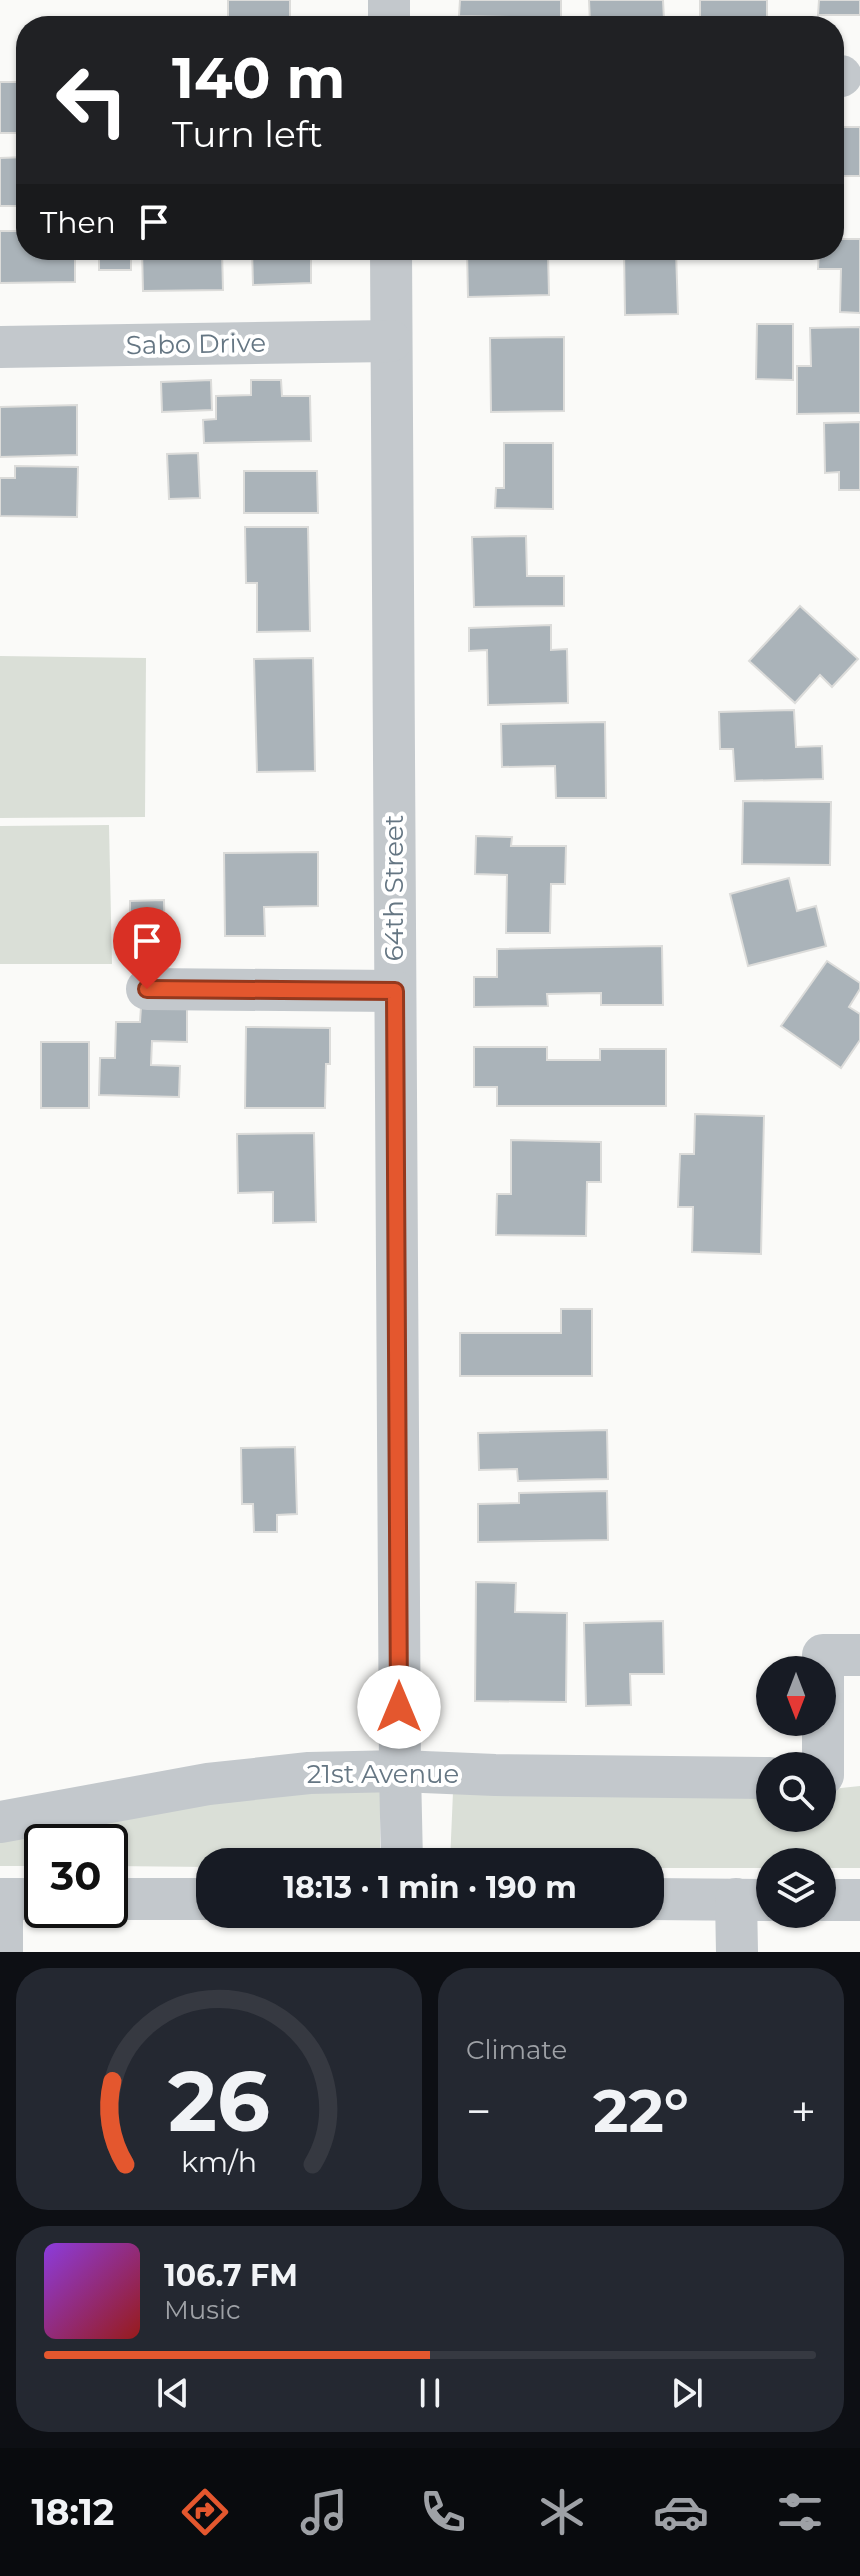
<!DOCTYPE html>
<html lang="en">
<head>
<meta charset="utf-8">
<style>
	:root { --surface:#171b24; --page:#242831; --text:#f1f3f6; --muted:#9ea1a6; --line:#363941; --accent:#e4572e }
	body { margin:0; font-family:Montserrat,sans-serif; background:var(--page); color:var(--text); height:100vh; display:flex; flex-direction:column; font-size:30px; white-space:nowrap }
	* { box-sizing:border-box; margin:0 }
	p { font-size:26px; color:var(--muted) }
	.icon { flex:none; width:44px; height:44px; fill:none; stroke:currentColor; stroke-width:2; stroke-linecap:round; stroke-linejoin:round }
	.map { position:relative; height:1952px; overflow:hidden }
	.panel { display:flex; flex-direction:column; gap:16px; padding:16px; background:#0d0f14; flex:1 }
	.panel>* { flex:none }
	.top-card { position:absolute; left:16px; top:16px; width:828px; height:244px; border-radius:32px; box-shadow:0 2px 6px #0004; background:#202124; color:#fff; overflow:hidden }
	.needle { width:52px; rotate:180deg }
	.fabs { position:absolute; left:756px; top:1656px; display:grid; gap:16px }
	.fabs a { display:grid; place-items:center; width:80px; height:80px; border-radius:50%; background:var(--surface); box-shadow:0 2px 6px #0004; font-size:40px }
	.speed { position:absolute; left:24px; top:1824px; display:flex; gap:16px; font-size:40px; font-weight:700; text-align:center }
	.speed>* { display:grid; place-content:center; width:104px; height:104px; border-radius:50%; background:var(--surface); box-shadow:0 2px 6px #0004; line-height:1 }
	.speed .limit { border:4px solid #111; border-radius:12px; background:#fff; color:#111 }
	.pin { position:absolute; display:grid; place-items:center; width:68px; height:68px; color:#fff; margin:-82px -34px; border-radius:50% 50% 50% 0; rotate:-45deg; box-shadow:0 0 8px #0007 }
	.pin .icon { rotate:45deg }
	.me { position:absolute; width:88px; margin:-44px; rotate:0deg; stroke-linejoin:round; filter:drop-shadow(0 0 6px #0008) }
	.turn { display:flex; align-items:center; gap:28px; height:168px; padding:0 24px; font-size:36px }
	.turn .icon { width:104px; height:104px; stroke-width:2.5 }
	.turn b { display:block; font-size:56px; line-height:68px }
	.then { display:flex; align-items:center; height:76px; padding:0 24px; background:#0003; gap:16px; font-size:30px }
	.big { font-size:60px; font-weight:700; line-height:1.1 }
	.panel .card { flex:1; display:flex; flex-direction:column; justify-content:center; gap:12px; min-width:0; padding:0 28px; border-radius:32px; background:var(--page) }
	.panel .dial { align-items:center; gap:0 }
	.dial svg { height:208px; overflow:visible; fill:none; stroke:var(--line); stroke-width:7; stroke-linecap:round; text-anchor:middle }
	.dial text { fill:var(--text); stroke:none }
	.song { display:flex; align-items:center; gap:24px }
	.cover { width:96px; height:96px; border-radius:12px; background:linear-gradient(135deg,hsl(270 70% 55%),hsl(0 70% 35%)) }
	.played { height:8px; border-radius:4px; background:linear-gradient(90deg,var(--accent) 50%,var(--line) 50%) }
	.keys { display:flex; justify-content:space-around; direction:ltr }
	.heat { display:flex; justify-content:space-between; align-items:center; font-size:44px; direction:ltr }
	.panel .tiles { flex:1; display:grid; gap:16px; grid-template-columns:1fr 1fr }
	.card:last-child { grid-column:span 2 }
	.trip { position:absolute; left:196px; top:1848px; width:468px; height:80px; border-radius:32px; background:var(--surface); box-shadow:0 2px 6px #0004; font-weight:700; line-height:80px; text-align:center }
	.tabs { display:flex; height:128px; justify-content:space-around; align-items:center; background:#090b0e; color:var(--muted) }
	.tabs .icon { width:56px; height:56px }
	.tabs .active { color:var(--accent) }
	.tabs b { font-size:36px; color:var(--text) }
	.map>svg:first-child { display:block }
</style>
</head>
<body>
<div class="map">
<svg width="860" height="1952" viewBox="0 0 860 1952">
	<rect width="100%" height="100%" fill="#fafaf8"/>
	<!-- green -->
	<g fill="#dadfd7">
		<polygon points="0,656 146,658 145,817 0,818"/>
		<polygon points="109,825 112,964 0,964 0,826"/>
		<polygon points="860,1786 860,1868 822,1868 822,1862 770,1862 770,1868 650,1868 650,1862 450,1862 453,1792 770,1792 770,1818 822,1818 822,1790"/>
		<polygon points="380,1788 380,1862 210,1862 210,1867 110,1866 110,1842 42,1842 42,1866 0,1866 0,1836 220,1800"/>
	</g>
	<!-- building -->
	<g fill="#aab3b9" stroke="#dcdcda" stroke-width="2">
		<rect x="228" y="0" width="62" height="26"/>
		<polygon points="460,0 561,0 561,18 459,16"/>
		<polygon points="589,0 663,0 664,20 590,23"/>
		<rect x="700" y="0" width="67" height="21"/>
		<polygon points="819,0 860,0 860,15 818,15"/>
		<rect x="0" y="82" width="26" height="51"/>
		<rect x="834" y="127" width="26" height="49"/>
		<polygon points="26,157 26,206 0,206 0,158"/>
		<polygon points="0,231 26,231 26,250 75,250 75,282 0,283"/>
		<polygon points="834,239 860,239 860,313 840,312 841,269 818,269 819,250 834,250"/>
		<rect x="99" y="250" width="32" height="20"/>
		<polygon points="142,250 222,250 223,290 143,291"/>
		<polygon points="252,250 311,250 311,283 253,285"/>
		<polygon points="467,250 548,253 549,295 468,297"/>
		<polygon points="624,250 676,250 678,314 625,315"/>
		<polygon points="757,324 793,324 793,380 756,379"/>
		<polygon points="860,327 860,413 797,414 797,366 811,366 810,328"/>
		<polygon points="564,337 564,411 491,412 490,338"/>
		<polygon points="211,380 212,410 162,412 161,382"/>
		<polygon points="251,380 281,380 282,396 310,396 311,441 204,443 203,420 216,419 216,396 251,395"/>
		<polygon points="77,405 77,455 0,457 0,407"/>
		<polygon points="860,422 860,490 839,490 839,472 825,473 824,423"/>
		<polygon points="504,443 553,443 553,509 495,508 496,488 504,488"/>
		<polygon points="198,453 200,498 169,499 167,454"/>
		<polygon points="15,466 78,467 77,517 0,516 0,478 15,478"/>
		<polygon points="244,471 317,471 318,513 244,513"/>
		<polygon points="245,527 308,527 310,631 257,632 257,583 246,583"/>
		<polygon points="526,536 527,576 564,576 564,606 474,607 472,537"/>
		<polygon points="800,606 858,659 832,687 820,675 795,703 749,661"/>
		<polygon points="551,625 551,650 567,649 568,703 488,705 487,650 469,651 469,628"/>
		<polygon points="313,658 315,771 257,772 254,659"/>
		<polygon points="794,710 796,747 822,746 823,779 735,781 733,749 720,749 719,712"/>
		<polygon points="605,722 606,798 556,798 555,766 502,767 501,724"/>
		<polygon points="743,801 831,802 830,865 742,864"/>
		<polygon points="476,836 512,837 511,846 566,846 565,884 551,884 550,933 506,933 507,875 475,874"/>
		<polygon points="318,852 318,906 264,907 265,936 225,936 224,853"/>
		<polygon points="789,878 797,911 816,906 826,946 748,966 730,894"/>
		<polygon points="164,900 165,956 130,957 130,901"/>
		<polygon points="662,946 663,1005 601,1005 601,993 547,994 548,1006 474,1007 474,977 497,977 497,949"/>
		<polygon points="827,961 860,983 860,989 849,1007 860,1014 860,1040 841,1068 781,1026"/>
		<polygon points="141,1007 187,1008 187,1042 152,1041 151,1065 180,1066 179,1097 99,1095 100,1058 115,1058 116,1022 140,1022"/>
		<polygon points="246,1027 330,1028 330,1064 326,1064 325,1108 245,1108"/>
		<rect x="41" y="1042" width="48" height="66"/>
		<polygon points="474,1047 547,1047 547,1060 600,1060 600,1049 666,1049 666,1106 497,1106 497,1087 474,1087"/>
		<polygon points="695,1114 764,1116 761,1254 692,1252 693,1207 678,1207 680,1154 694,1154"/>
		<polygon points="314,1133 316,1222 273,1223 273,1192 238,1193 237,1134"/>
		<polygon points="511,1140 601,1142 601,1182 587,1182 586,1236 496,1235 497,1194 511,1194"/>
		<polygon points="561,1309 592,1309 592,1376 460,1376 460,1333 561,1333"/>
		<polygon points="607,1430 608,1479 518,1481 517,1469 479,1470 478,1433"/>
		<polygon points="295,1447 297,1514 277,1515 277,1532 254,1532 253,1504 242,1504 241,1448"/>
		<polygon points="607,1491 608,1540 478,1542 478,1504 519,1503 519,1493"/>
		<polygon points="476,1582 516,1583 515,1612 567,1613 566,1702 475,1701"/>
		<polygon points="663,1621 664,1674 630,1674 631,1705 586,1706 584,1623"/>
	</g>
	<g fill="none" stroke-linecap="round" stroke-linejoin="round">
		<!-- minor -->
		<g stroke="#c3c8cc" stroke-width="42">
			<polyline points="389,0 389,26"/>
			<polyline points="834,76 841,76"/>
			<polyline points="391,250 400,1771 402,1862"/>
			<polyline points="0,347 391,341"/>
			<polyline points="147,989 395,991"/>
			<polyline points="823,1775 823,1655 860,1655"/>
			<polyline points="0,1822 208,1784 309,1773 400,1771 495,1775 770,1778"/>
			<polyline points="0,1899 42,1899"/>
			<polyline points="2,1899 2,1952"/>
			<polyline points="110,1899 210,1899"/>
			<polyline points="650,1899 770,1900"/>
			<polyline points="736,1899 737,1952"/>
			<polyline points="822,1900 860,1900"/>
		</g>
	</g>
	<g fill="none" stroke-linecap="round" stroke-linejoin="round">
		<!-- route casing -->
		<g stroke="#94391e" stroke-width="20">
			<polyline id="route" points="147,989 395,991 399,1707"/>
		</g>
		<!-- route -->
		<use href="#route" stroke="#e4572e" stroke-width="14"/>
	</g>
	<g text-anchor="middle" stroke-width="8" stroke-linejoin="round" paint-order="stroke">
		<!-- street labels -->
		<g font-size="26" fill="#657683" stroke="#fff">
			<text transform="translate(196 344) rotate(-1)" y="9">Sabo Drive</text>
			<text transform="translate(394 888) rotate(-90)" y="9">64th Street</text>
			<text x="383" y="1783">21st Avenue</text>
		</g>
	</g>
</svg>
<div class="fabs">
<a><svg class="needle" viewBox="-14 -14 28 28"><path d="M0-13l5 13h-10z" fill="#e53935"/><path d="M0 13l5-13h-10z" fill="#9ea1a6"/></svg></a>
<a><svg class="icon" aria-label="search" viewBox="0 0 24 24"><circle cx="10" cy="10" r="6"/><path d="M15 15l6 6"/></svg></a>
<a><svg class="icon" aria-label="layers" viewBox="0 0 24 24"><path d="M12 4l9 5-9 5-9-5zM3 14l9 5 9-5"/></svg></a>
</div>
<div class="speed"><div class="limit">30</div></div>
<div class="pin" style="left:147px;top:989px;background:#d93025"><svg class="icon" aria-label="arrive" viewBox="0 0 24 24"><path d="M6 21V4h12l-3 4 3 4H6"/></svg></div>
<svg class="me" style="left:399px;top:1707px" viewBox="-20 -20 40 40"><circle r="19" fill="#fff"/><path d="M0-13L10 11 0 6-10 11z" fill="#e4572e"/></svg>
<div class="trip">18:13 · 1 min · 190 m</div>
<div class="top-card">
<div class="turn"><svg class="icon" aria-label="left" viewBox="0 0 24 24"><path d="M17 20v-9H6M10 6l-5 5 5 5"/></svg><div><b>140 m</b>Turn left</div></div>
<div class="then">Then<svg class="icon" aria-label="arrive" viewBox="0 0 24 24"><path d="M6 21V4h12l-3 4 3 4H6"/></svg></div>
</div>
</div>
<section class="panel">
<div class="tiles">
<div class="card dial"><svg viewBox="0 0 100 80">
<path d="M14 69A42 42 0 1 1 86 69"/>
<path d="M14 69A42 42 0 0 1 9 37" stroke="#e4572e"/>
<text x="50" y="56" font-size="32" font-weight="700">26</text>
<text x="50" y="72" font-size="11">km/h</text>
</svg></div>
<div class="card"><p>Climate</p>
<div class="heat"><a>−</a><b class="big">22°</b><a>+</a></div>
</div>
<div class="card">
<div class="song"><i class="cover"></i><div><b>106.7 FM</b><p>Music</p></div></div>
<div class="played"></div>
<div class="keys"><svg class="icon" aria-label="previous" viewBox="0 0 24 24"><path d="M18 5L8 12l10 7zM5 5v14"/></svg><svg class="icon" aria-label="pause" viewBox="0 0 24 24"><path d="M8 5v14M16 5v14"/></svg><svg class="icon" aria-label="next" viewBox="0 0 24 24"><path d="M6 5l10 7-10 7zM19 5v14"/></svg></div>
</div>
</div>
</section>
<nav class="tabs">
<b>18:12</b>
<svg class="icon active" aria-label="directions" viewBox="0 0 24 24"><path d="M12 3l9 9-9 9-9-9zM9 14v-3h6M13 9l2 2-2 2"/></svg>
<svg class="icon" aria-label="music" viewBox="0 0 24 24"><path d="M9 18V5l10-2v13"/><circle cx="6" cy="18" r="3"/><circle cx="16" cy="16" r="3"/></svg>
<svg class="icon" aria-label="phone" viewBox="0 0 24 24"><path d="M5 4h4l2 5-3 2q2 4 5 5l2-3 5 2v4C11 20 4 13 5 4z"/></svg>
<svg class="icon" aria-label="climate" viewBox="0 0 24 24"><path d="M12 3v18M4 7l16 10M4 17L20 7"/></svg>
<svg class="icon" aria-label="car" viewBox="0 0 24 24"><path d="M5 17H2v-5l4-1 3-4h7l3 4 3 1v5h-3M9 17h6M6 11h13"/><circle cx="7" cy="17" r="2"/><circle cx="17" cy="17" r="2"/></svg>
<svg class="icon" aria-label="filters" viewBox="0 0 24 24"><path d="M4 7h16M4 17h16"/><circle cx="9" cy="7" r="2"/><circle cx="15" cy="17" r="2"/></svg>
</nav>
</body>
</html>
